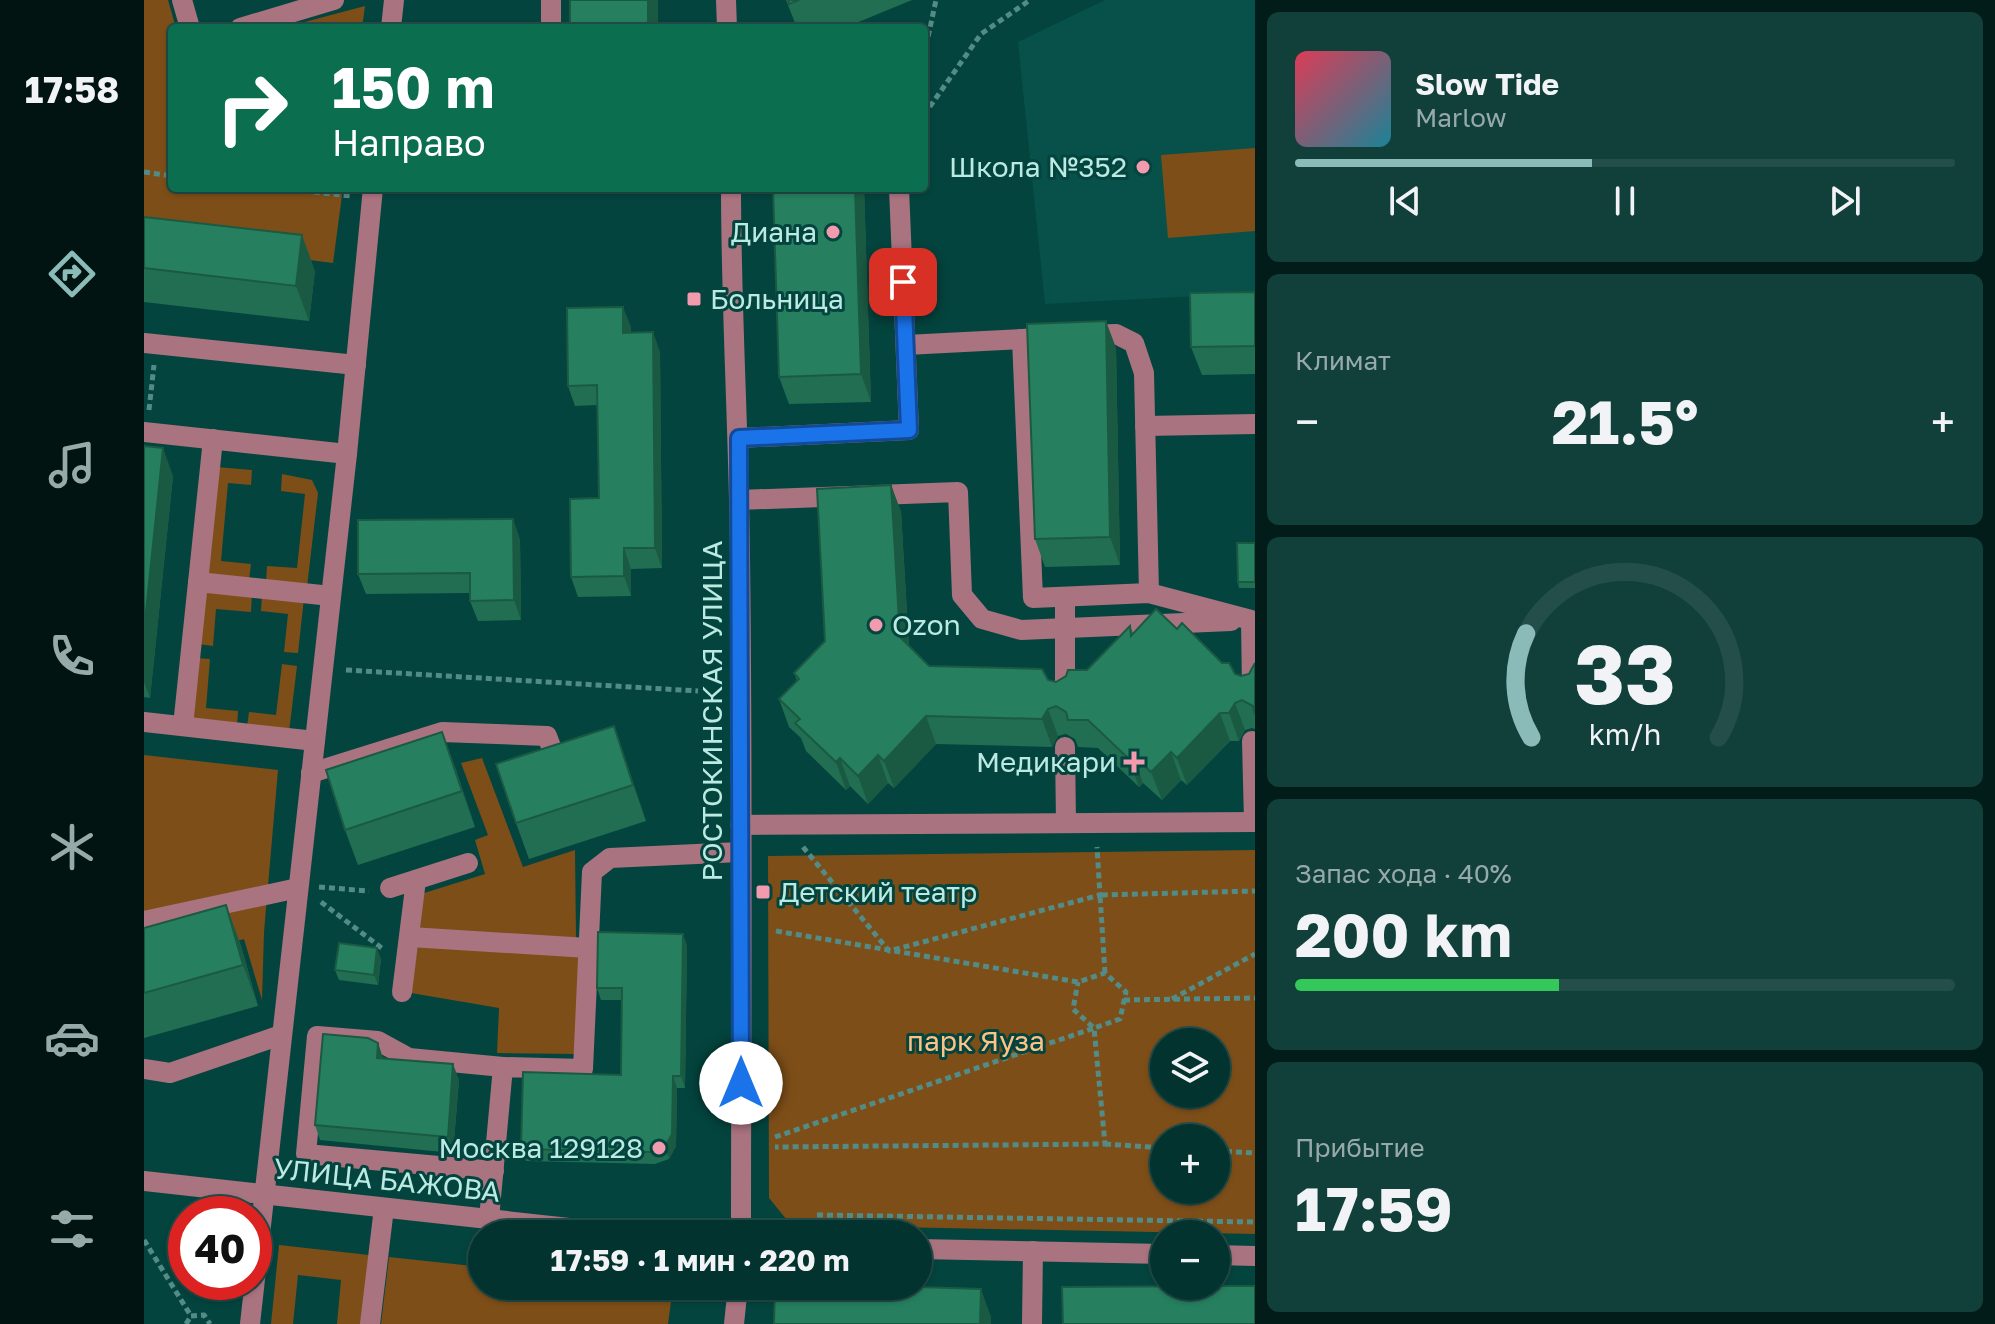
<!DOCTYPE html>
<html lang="ru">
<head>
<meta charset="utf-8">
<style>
	:root { --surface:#03332e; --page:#113f3a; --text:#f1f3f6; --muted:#97aaaa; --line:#244e4a; --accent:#8bbbb9 }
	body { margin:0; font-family:"Golos Text",sans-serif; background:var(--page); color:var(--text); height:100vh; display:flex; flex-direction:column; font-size:30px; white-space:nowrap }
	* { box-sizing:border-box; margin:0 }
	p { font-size:26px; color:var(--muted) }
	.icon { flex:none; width:44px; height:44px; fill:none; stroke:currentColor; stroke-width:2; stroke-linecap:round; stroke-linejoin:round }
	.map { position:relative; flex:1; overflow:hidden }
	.sheet { display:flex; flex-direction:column; gap:12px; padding:12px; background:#021c19; width:740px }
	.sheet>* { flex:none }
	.top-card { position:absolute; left:24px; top:24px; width:760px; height:168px; border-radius:8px; box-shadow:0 2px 6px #0004,0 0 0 2px var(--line); background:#0b6e4f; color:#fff; overflow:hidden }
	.fabs { position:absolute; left:1006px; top:1028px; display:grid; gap:16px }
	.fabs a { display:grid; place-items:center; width:80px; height:80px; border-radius:50%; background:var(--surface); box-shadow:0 2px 6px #0004,0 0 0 2px var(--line); font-size:40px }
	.speed { position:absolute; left:24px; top:1196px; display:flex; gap:16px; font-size:40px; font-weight:700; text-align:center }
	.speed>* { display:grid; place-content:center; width:104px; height:104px; border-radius:50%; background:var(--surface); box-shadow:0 2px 6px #0004,0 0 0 2px var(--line); line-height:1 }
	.speed .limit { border:12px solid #d22; background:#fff; color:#111 }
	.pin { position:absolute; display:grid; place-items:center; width:68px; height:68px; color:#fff; margin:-34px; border-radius:16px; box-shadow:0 4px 12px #0006 }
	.me { position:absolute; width:88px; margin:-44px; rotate:0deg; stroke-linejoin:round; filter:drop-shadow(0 0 6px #0008) }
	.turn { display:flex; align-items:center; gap:28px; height:168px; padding:0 32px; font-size:36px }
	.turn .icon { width:104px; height:104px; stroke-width:2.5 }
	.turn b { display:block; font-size:56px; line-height:68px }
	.big { font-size:60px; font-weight:700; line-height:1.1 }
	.sheet .card { flex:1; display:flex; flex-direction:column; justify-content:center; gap:12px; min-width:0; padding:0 28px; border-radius:12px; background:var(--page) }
	.sheet .dial { align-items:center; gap:0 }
	.dial svg { height:208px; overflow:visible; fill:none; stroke:var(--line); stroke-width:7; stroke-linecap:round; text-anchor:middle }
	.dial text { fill:var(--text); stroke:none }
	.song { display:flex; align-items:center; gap:24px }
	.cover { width:96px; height:96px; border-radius:12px; background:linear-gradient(135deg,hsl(350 70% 55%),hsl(190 70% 35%)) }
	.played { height:8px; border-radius:4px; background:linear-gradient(90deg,var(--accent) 45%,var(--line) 45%) }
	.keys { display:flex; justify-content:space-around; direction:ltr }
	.heat { display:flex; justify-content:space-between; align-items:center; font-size:44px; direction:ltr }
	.charge { height:12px; border-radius:6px; background:linear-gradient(90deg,#34c759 40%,var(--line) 0) }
	.trip { position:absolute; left:324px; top:1220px; width:464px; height:80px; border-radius:40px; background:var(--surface); box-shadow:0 2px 6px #0004,0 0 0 2px var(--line); font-weight:700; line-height:80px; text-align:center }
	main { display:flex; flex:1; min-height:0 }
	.dock { display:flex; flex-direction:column; width:144px; justify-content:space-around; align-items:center; background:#011412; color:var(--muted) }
	.dock .icon { width:56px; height:56px }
	.dock .on { color:var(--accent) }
	.dock b { font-size:36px; color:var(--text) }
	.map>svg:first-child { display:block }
</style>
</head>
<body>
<main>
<nav class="dock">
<b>17:58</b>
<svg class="icon on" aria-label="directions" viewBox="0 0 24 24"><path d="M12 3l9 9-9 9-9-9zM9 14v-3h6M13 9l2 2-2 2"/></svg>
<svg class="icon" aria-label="music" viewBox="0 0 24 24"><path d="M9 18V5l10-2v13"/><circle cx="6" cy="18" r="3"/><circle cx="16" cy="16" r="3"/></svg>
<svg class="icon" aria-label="phone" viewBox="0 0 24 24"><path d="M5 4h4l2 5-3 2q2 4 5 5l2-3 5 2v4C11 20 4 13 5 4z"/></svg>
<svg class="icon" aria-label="climate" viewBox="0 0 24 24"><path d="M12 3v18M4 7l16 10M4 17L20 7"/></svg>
<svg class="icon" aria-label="car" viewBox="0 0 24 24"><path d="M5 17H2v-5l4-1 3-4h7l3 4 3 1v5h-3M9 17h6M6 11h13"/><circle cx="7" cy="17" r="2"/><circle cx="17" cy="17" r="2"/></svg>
<svg class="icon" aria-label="filters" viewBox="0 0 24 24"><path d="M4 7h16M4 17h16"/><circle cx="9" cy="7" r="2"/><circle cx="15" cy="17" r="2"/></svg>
</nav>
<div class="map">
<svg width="1111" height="1324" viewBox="0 0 1111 1324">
	<rect width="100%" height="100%" fill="#04443e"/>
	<!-- built -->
	<polygon fill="#07514a" points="961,0 1111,0 1111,293 901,304 874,42"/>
	<!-- green -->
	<g fill="#7d4e18" fill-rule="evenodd">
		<polygon points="0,0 24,0 32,28 28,28 28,188 199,188 189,263 0,239"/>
		<polygon points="221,6 218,28 138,28"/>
		<polygon points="1111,148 1111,231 1024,238 1017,155"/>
		<polygon points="72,467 108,470 107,485 84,483 77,561 107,564 105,580 62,576"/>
		<polygon points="138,474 168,480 174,493 163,587 122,582 123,566 153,568 161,494 137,491"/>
		<polygon points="59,589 108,593 107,612 72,609 69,646 54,644"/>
		<polygon points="118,594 160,598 154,653 140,652 144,614 117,611"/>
		<polygon points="52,658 66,659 62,708 94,711 93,726 46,722"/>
		<polygon points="138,664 153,666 145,732 103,727 105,712 132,715"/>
		<polygon points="0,755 134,770 120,932 118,1000 100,939 0,967"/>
		<polygon points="338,758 379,867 431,850 432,938 276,930 277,894 341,874 331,840 344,835 317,763"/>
		<path d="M1111,850V1234L647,1225L625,1198L624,856ZM1020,1042H1072V1094H1020ZM1020,1138H1072V1190H1020Z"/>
		<polygon points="274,945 437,957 433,1054 353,1053 355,1008 267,993"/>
		<polygon points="135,1245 225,1255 218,1324 193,1324 197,1280 154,1275 149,1324 127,1324"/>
		<polygon points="245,1257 338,1267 338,1286 529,1287 524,1324 237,1324"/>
	</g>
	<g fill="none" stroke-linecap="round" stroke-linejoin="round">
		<!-- path -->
		<g stroke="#538c86" stroke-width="5" stroke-dasharray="6 4" stroke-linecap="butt">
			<polyline points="780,56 792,0"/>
			<polyline points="780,115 837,34 886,0"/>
			<polyline points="0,172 28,176"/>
			<polyline points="130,188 207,196"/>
			<polyline points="5,410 10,365"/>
			<polyline points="202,670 554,691"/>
			<polyline points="659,847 745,951 956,895 953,847"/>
			<polyline points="175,887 225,891"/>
			<polyline points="177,902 239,949"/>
			<polyline points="632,931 934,982 961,973 982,992 976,1019 950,1028 929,1009 934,982"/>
			<polyline points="961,973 956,895 1111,891"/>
			<polyline points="1028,999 1111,954"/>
			<polyline points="980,1000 1111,998"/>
			<polyline points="631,1137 950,1028 961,1144 631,1147"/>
			<polyline points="961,1144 1020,1148"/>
			<polyline points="1072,1151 1111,1153"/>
			<polyline points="673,1215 1111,1222"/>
			<polyline points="0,1240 47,1316"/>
			<polyline points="47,1316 60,1315 66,1324"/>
			<polyline points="42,1324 47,1316"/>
		</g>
		<!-- minor -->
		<g stroke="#aa7380" stroke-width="20">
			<polyline points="38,0 46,28"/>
			<polyline points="407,0 407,28"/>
			<polyline points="582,0 583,28"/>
			<polyline points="96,28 190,0"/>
			<polyline points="247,28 250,0"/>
			<path d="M587,188C587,311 595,434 596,557C599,782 597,1008 597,1234"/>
			<polyline points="942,335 972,334 990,343 1000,373 1005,593"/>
			<polyline points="911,337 878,339 889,598 1005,593 1107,620 1108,691"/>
			<polyline points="0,343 212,365"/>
			<polyline points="762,345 878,339"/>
			<polyline points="1001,426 1111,424"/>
			<polyline points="0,432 203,454"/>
			<polyline points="595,438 765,430 755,188"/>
			<polyline points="595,500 814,492 818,595 838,619 877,630 1087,621"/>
			<polyline points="54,582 187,596"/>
			<polyline points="921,597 921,697"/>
			<polyline points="0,722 171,741"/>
			<polyline points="39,726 69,439"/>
			<polyline points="1108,741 1110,822"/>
			<polyline points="921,747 922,823"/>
			<polyline points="167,773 298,732 403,736 415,768"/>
			<polyline points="596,825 1111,822"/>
			<polyline points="246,888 324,863"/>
			<polyline points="0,921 154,888"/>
			<polyline points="266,937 444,948"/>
			<polyline points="258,992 272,880"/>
			<polyline points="0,1069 26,1073 137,1035"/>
			<polyline points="350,1171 162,1154 173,1036 234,1041 265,1058 359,1067"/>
			<polyline points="0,1181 480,1234"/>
			<polyline points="345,1219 359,1067 439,1069 448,872 466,858 596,852"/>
			<polyline points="774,1249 1020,1254"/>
			<polyline points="1072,1255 1111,1256"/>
			<polyline points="106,1324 203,454 229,188"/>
			<polyline points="226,1324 240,1208"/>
			<polyline points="590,1324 594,1286"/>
			<polyline points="888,1324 889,1251"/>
		</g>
	</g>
	<!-- wall -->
	<g fill="#216e52">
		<polygon points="642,0 768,0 700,28 653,28"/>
		<polygon points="720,188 727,402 645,404 635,377"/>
		<polygon points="0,217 171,271 165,321 0,302"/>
		<polygon points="1111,292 1111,374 1058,375 1047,347"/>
		<polygon points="487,327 487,333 516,352 518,568 487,569 487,596 434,597 427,577 455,498 453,405 431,406 424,386"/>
		<polygon points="972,348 976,565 901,567 891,539"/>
		<polygon points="0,446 29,476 6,698 0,697"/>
		<polygon points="747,485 757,512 765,646 785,666 904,680 912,682 943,670 986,626 989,633 1033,629 1091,674 1097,676 1105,674 1111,663 1111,729 1108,728 1101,730 1095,741 1086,741 1043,785 1037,780 1018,800 999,783 995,787 954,748 934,747 931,739 922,734 914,736 908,747 792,744 750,788 744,783 724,804 706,786 702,790 662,751 657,738 645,727 635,699 653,681 650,673 681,641"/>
		<polygon points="376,539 377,620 334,621 326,601 326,593 222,594 214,574"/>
		<polygon points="1111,543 1111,588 1095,588 1094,582"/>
		<polygon points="470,726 502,821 385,859 372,823"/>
		<polygon points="311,767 331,827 214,865 201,830"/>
		<polygon points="82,905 97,946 114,1006 0,1038 0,928"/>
		<polygon points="543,945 541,1088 533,1088 532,1146 525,1159 511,1164 382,1161 377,1149 477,1075 478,1000 457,1000 453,988"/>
		<polygon points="237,959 234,985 195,980 191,970"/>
		<polygon points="234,1043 239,1058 315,1080 309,1153 176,1140 171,1125"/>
	</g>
	<!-- shaded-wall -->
	<g fill="#1b5a42">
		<rect x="504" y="0" width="10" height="28"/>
		<polygon points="711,188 720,188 727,402 717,374"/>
		<polygon points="158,235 171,271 165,321 152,286"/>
		<polygon points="479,307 487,327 487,353 479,333"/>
		<polygon points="962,321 972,348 976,565 966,537"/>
		<polygon points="509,332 516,352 518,568 511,548"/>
		<polygon points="19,448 29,476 6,698 0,682 0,631"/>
		<polygon points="747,485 757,512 766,664 756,637"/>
		<polygon points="369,519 376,539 377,620 370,600"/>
		<polygon points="480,548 487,569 487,596 480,576"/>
		<polygon points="1091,703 1101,730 1095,741 1085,713"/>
		<polygon points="904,709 914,736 908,747 898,719"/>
		<polygon points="1076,713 1086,741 1043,785 1033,758"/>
		<polygon points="782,716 792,744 750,788 740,761"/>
		<polygon points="470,726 482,761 502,821 489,785"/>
		<polygon points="298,732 311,767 331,827 318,791"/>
		<polygon points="1027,752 1037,780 1018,800 1007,772"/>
		<polygon points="734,755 744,783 724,804 714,776"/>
		<polygon points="989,755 999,783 995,787 985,759"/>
		<polygon points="696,758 706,786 702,790 692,762"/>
		<polygon points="82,905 97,946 114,1006 99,965"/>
		<polygon points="539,934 543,945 541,1088 537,1076"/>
		<polygon points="233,948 237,959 234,985 230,975"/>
		<polygon points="234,1043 239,1059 233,1058"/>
		<polygon points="309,1064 315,1080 309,1153 304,1137"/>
		<polygon points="529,1076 533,1088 532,1146 525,1159 521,1147"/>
		<polygon points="837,1289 847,1317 847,1324 836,1324"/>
	</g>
	<!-- building -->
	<g fill="#26805f" stroke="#1b5a42" stroke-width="2">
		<rect x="426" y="0" width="78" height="28"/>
		<polygon points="644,0 655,0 645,4"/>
		<polygon points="629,188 711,188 717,374 635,377"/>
		<polygon points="0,217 158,235 152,286 0,268"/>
		<polygon points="1111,292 1111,346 1047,347 1046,293"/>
		<polygon points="479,307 479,333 509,332 511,548 480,548 480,576 427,577 426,499 455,498 453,385 424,386 423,308"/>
		<polygon points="962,321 966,537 891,539 883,324"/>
		<polygon points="0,446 19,448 0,631"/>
		<polygon points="747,485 756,637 785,666 898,669 904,680 912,682 922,676 924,670 943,670 986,626 987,636 1012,609 1033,629 1038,623 1078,663 1085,663 1091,674 1097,676 1105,674 1111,663 1111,714 1109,706 1098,700 1091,703 1085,713 1076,713 1033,758 1027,752 1007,772 989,755 985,759 944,720 924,720 922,712 912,706 904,709 898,719 782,716 740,761 734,755 714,776 696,758 692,762 651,723 656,719 635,699 655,679 650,673 681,641 673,489"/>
		<polygon points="369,519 370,600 326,601 326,573 214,574 214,520"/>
		<polygon points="1093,543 1111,543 1111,582 1094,582"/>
		<polygon points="470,726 489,785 372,823 352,764"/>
		<polygon points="298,732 318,791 201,830 182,770"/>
		<polygon points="82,905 99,965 0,993 0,928"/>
		<polygon points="454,932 539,934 537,1076 529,1076 528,1134 521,1147 506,1152 377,1149 379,1072 477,1075 478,988 453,988"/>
		<polygon points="195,943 233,948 230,975 191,970"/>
		<polygon points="179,1034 224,1038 234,1043 233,1058 309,1064 304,1137 171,1125"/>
		<polygon points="631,1286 743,1286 837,1289 836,1324 630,1324"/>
		<polygon points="1072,1286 1111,1286 1111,1324 919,1324 918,1287"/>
	</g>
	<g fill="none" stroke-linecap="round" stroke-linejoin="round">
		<!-- route casing -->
		<g stroke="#114b97" stroke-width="20">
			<polyline id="route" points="597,1083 595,438 765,430 759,282"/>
		</g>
		<!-- route -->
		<use href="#route" stroke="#1a73e8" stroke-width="14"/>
	</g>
	<!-- markers -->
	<g fill="#f29aae" stroke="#04443e" stroke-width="3">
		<circle cx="999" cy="167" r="8"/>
		<circle cx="689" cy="232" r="8"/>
		<rect x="542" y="291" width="16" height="16" rx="4"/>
		<circle cx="732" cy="625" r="8"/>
		<path d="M986 750h8v8h8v8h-8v8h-8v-8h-8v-8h8z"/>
		<rect x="611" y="884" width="16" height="16" rx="4"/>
		<circle cx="515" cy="1148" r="8"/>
	</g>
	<g text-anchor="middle" stroke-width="6" stroke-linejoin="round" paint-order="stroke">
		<!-- poi labels -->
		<g font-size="28" fill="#bbeae3" stroke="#04443e" text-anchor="end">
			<text x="983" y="177">Школа №352</text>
			<text x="673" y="242">Диана</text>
			<text x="566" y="309" text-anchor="start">Больница</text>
			<text x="748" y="635" text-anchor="start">Ozon</text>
			<text x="972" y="772">Медикари</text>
			<text x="635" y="902" text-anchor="start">Детский театр</text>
			<text x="499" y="1158">Москва 129128</text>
		</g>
		<!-- street labels -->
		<g font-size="28" fill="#bbeae3" stroke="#04443e">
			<text transform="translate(568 711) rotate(-90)" y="10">РОСТОКИНСКАЯ УЛИЦА</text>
			<text transform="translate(243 1180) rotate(6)" y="10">УЛИЦА БАЖОВА</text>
		</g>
		<!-- park labels -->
		<g font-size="28" fill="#fec186" stroke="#04443e">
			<text x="832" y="1051">парк Яуза</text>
		</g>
	</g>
</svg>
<div class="fabs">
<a><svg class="icon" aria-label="layers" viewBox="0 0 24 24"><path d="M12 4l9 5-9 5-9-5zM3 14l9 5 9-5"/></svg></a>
<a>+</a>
<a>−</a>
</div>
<div class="speed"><div class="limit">40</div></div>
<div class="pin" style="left:759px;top:282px;background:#d93025"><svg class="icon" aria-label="arrive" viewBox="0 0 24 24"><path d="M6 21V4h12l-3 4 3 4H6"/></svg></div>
<svg class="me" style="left:597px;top:1083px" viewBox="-20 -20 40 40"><circle r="19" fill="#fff"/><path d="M0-13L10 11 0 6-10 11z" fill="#1a73e8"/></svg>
<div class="trip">17:59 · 1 мин · 220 m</div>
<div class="top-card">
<div class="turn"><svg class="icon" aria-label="right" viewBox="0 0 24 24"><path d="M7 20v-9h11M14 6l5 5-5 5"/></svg><div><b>150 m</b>Направо</div></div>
</div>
</div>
<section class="sheet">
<div class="card">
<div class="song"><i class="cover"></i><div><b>Slow Tide</b><p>Marlow</p></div></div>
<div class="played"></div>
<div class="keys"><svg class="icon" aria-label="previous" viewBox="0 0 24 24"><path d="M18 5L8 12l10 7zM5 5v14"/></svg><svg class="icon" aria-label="pause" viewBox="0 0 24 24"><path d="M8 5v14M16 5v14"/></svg><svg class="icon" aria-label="next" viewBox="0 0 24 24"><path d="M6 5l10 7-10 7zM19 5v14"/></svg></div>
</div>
<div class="card"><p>Климат</p>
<div class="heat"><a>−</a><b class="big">21.5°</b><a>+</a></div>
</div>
<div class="card dial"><svg viewBox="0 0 100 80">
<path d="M14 69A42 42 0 1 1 86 69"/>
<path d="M14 69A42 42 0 0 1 12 29" stroke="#8bbbb9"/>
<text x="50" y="56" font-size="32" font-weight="700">33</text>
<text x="50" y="72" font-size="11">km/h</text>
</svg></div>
<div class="card"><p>Запас хода · 40%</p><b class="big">200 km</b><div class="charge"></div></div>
<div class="card"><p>Прибытие</p><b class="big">17:59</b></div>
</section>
</main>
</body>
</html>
